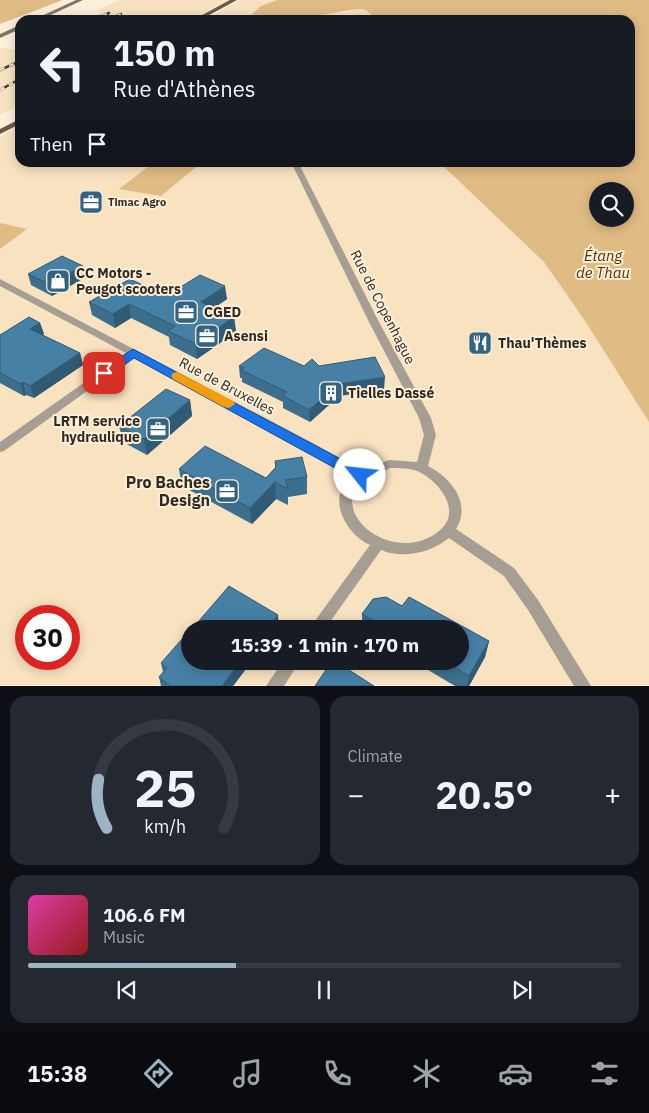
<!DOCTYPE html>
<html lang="en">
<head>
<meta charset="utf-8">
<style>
	:root { --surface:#171b24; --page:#242831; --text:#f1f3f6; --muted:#9ea1a6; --line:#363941; --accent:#9bb3c2 }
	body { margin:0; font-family:"IBM Plex Sans",sans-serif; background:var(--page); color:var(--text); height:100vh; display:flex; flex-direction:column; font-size:19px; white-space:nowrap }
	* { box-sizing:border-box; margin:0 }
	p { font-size:16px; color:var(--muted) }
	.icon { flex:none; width:28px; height:28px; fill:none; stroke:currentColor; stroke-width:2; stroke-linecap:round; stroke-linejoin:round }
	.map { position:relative; height:686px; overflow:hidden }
	.side { display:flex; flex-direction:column; gap:10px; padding:10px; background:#0d0f14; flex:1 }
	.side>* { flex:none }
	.top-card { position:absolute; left:15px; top:15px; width:620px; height:152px; border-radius:15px; box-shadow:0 2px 12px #0003; background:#171b24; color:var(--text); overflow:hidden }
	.fabs { position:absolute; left:589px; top:182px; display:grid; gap:10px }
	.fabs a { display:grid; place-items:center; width:45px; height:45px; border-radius:50%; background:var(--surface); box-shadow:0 2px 12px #0003; font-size:25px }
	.speed { position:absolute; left:15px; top:605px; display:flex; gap:10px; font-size:25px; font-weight:700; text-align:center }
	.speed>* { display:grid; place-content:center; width:65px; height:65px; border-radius:50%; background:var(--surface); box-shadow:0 2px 12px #0003; line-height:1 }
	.speed .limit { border:8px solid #d22; background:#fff; color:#111 }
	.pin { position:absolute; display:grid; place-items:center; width:42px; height:42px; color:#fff; margin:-21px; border-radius:10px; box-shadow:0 2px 8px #0006 }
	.me { position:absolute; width:55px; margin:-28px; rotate:299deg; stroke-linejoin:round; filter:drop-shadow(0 0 4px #0008) }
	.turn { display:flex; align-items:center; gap:18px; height:105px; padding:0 15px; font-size:22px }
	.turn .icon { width:65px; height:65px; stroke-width:2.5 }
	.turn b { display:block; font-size:35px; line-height:42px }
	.then { display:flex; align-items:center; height:48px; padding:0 15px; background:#0003; gap:10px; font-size:19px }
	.big { font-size:38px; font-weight:800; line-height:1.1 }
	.side .card { flex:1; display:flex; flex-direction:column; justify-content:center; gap:8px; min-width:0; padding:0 18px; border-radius:15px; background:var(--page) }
	.side .dial { align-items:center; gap:0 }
	.dial svg { height:130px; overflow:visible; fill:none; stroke:var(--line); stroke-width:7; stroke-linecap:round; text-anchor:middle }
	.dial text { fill:var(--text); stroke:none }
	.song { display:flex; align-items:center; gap:15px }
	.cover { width:60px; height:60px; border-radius:8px; background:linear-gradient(135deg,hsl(320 70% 55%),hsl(0 70% 35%)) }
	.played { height:5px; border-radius:2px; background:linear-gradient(90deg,var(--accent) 35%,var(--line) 35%) }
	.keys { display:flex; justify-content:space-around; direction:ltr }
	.heat { display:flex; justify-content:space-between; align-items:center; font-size:28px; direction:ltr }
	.side .tiles { flex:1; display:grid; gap:10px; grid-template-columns:1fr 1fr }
	.card:last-child { grid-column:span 2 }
	.trip { position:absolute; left:181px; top:620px; width:288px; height:50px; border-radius:25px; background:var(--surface); box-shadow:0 2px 12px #0003; font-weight:800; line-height:50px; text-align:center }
	.dock { display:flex; height:80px; justify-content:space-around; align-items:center; background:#090b0e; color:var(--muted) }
	.dock .icon { width:35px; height:35px }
	.dock .current { color:var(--accent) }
	.dock b { font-size:22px; color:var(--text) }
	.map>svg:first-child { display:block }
</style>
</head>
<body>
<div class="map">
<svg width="649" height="686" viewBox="0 0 649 686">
	<rect width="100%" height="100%" fill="#feefda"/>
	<!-- built -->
	<g fill="#f9e2c0" fill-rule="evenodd">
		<polygon points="119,0 230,0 191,20 84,20 101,13 96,11"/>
		<polygon points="240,0 277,0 256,11 254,16 267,20 204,20"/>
		<polygon points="361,9 366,10 377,20 288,20"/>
		<polygon points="0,48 20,50 20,105 0,115"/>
		<path d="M20,125V162L440,163L544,262L585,321L649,422V685H0V137ZM26,616H69V659H26ZM190,629H460V661H190Z"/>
	</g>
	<!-- water -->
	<g fill="#e0bb84" fill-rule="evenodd">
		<polygon points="0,0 63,0 0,24"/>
		<path d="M277,0H649V422L585,321L544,262L440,163L630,162V20H377L366,10L361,9C333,10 275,31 252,14L261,6ZM598,191H625V219H598Z"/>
		<polygon points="153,163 153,162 201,163 161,196 119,189"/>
		<polygon points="0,223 27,229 0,249"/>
	</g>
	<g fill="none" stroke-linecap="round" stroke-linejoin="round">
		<!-- street -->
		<g fill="#a69e93" fill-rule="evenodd">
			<polygon points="209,15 233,19 235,20 211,17"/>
			<path d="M291,162H298L380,324L431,418L436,435L428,466C451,478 472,503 456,529L514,568L538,600L591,686H574L528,610L504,576L449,538C431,553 403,559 381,550L325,629H309L370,545C351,537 332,509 342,489C345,484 350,480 353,477L305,449L134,357L4,451L0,452V442L126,353L0,286V279L313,443L362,470L389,460L417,462L424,435L419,418L370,324ZM390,468C399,468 409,468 417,471C438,480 464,511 439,531C394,568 323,511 365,479C372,474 383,472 390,468Z"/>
			<polygon points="283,661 300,661 284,686 266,686"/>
		</g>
		<!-- secondary -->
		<g fill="#817666" fill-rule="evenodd">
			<polygon points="76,0 83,0 40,20 33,20"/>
			<polygon points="20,25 20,29 0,38 0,34"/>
		</g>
		<!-- primary -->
		<g fill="#685a46" fill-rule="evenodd">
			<polygon points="230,0 237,0 200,20 193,20"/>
			<polygon points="20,119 20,124 0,134 0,129"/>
		</g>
		<!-- rail casing -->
		<g stroke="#463e33" stroke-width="2.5">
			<g id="rail">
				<polyline points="93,20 109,13"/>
				<polyline points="107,20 121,14"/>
				<polyline points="0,70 20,61"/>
				<polyline points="0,90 20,79"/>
			</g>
		</g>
		<!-- rail -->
		<use href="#rail" stroke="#feefda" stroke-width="2" stroke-dasharray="5" stroke-linecap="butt"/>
	</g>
	<!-- wall -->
	<g fill="#3c6f8e">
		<polygon points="28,274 86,277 52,296 31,285"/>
		<polygon points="166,296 227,299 214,308 234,317 236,332 197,359 170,345 169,337 131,318 115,328 92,315 89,302"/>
		<polygon points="40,323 44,334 42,335 80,353 83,365 34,398 26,395 24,396 0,383 0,335"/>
		<polygon points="239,366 319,366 384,389 339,396 310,422 283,408 283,402 242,382 242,378 240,378"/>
		<polygon points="190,400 192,416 147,455 123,442 119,426"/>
		<polygon points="275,461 307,477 307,494 288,497 288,505 276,499 252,524 182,486 179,469 266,478 275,468"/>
		<polygon points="386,597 402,606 409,597 489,641 485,657 469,686 455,686 413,661 460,661 460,629 362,629 362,614 373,599"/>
		<polygon points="190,661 252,661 233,686 161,686 159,677 163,672 161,663"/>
	</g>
	<!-- shaded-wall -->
	<g fill="#315a74">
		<polygon points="83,266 86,277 52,296 49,284"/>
		<polygon points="225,286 227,299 202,316 201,302"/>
		<polygon points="129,304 131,318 115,328 113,314"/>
		<polygon points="234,317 236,332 197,359 196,344"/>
		<polygon points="40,323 44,334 33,341 30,329"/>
		<polygon points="80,353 83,365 34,398 30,386"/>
		<polygon points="385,377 384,389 339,396 310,422 309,410 339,384"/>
		<polygon points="23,382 26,395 24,396 21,384"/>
		<polygon points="190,400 192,416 147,455 144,439"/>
		<polygon points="275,482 276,499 252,524 250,508"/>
		<polygon points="278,615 279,628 278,629 267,629"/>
		<polygon points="489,641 485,657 469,686 467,686 469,676"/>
		<polygon points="241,661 252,661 233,686 222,686"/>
	</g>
	<!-- building -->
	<g fill="#4681a5" stroke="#315a74">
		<polygon points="62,256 83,266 49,284 28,274"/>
		<polygon points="200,275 225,286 201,302 234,317 196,344 168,331 175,326 129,304 113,314 89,302 130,279 166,296"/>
		<polygon points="29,317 40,323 30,329 80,353 30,386 23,382 21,384 0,373 0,335"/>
		<polygon points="264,348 304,366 312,359 319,366 375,357 385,377 339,384 309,410 283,396 287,392 241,370 244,368 239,366"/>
		<polygon points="166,389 190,400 144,439 119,426"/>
		<polygon points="205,446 266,478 276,467 275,461 302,457 307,477 285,480 288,489 275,482 250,508 179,469"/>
		<polygon points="229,586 278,615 267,629 192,629"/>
		<polygon points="386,597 402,606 409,597 489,641 469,676 444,661 460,661 460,629 388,629 362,614 373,599"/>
		<polygon points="190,630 190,661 241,661 222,686 170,686 159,677 167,668 161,663"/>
		<polygon points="332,661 335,661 374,686 315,686"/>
	</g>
	<!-- route -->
	<polygon fill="#1a73e8" stroke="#114b97" points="133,349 365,472 367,475 365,479 360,480 355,479 134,358 109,376 100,376 99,373 100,371"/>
	<!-- slow -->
	<polygon fill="#f59e0b" points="177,372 233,401 235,404 229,408 224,407 173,379 171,376 173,373"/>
	<!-- icons -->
	<defs>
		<g id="office-square" transform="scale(1.25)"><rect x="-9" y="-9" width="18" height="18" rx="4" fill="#326482" stroke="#feefda"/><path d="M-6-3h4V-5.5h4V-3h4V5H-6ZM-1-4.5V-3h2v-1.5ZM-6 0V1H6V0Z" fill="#fff"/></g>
		<g id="shop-square" transform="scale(1.25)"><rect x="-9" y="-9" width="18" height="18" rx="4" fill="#326482" stroke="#feefda"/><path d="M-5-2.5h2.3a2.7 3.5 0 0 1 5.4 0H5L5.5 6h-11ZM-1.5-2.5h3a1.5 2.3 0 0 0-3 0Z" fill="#fff"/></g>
		<g id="restaurant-square" transform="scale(1.25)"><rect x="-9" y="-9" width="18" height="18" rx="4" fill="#326482" stroke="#feefda"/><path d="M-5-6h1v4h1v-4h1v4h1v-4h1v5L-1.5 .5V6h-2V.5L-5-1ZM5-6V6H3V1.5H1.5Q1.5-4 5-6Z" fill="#fff"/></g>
		<g id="building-square" transform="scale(1.25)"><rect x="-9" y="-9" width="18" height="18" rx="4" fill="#326482" stroke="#feefda"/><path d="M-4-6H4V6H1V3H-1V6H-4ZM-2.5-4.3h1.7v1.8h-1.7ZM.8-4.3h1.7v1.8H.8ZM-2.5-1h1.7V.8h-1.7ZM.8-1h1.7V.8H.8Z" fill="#fff"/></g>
	</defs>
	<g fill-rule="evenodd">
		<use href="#office-square" x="91" y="202"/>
		<use href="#shop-square" x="58" y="281"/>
		<use href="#office-square" x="186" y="312"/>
		<use href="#office-square" x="207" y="336"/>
		<use href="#restaurant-square" x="480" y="343"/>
		<use href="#building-square" x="331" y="393"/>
		<use href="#office-square" x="158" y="429"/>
		<use href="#office-square" x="227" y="491"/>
	</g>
	<g text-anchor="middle" stroke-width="4" stroke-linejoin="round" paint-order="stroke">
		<!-- far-poi labels -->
		<g font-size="11" font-weight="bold" fill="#312a20" stroke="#feefda" text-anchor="start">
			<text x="108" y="206">Timac Agro</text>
		</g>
		<!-- poi labels -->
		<g font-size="14" font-weight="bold" fill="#312a20" stroke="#feefda" text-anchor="start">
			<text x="76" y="278">CC Motors -<tspan x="76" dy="16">Peugot scooters</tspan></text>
			<text x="204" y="317">CGED</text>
			<text x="224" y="341">Asensi</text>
			<text x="498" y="348">Thau'Thèmes</text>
			<text x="348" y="398">Tielles Dassé</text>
			<text x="140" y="426" text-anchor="end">LRTM service<tspan x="140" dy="16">hydraulique</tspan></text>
		</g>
		<!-- street labels -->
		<g font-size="14" fill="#312a20" stroke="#feefda">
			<text transform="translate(383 307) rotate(63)" y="5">Rue de Copenhague</text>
			<text transform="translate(227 386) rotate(28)" y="5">Rue de Bruxelles</text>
		</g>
		<!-- water labels -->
		<g font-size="15" font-style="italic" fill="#4d3406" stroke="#feefda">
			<text x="603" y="261">Étang<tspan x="603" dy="17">de Thau</tspan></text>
		</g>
		<!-- near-poi labels -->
		<g font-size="16" font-weight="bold" fill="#312a20" stroke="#feefda" text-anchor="end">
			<text x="210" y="488">Pro Baches<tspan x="210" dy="18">Design</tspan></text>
		</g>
	</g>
</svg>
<div class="fabs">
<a><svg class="icon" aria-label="search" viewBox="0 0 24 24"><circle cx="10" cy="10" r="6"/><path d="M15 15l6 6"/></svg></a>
</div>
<div class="speed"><div class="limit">30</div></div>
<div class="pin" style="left:104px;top:373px;background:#d93025"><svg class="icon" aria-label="arrive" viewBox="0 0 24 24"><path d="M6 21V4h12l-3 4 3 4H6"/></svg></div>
<svg class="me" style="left:360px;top:475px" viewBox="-20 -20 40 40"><circle r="19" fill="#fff"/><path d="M0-13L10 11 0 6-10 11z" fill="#1a73e8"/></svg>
<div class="trip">15:39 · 1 min · 170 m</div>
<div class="top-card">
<div class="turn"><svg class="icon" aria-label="left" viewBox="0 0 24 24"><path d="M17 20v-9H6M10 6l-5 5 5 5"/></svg><div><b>150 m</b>Rue d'Athènes</div></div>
<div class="then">Then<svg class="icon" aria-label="arrive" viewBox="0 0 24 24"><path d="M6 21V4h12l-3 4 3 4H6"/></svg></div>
</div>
</div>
<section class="side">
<div class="tiles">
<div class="card dial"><svg viewBox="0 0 100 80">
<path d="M14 69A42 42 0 1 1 86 69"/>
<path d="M14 69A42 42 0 0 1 9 39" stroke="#9bb3c2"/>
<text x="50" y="56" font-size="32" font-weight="700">25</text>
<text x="50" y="72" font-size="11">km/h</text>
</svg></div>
<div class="card"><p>Climate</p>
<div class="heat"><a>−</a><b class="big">20.5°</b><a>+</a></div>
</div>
<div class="card">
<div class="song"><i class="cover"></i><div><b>106.6 FM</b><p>Music</p></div></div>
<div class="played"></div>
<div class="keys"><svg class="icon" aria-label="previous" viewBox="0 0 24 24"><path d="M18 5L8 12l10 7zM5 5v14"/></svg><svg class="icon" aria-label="pause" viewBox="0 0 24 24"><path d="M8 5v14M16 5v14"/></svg><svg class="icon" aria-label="next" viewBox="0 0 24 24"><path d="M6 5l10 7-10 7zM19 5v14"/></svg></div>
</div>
</div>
</section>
<nav class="dock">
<b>15:38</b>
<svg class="icon current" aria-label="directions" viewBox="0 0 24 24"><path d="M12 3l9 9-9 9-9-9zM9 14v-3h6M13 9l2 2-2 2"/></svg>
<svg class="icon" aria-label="music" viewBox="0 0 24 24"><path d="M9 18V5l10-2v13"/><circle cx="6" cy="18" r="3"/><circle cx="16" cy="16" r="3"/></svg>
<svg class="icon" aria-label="phone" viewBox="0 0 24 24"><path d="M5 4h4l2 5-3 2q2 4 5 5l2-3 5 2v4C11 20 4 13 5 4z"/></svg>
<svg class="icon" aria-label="climate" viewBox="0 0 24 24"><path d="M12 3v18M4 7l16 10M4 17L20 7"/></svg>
<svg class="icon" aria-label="car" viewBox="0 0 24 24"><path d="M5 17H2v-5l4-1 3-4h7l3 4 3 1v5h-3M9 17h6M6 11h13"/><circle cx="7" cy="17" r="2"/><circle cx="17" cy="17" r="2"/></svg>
<svg class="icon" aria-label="filters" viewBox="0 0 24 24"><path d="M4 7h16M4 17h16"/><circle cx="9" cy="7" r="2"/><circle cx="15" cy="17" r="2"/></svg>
</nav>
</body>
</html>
